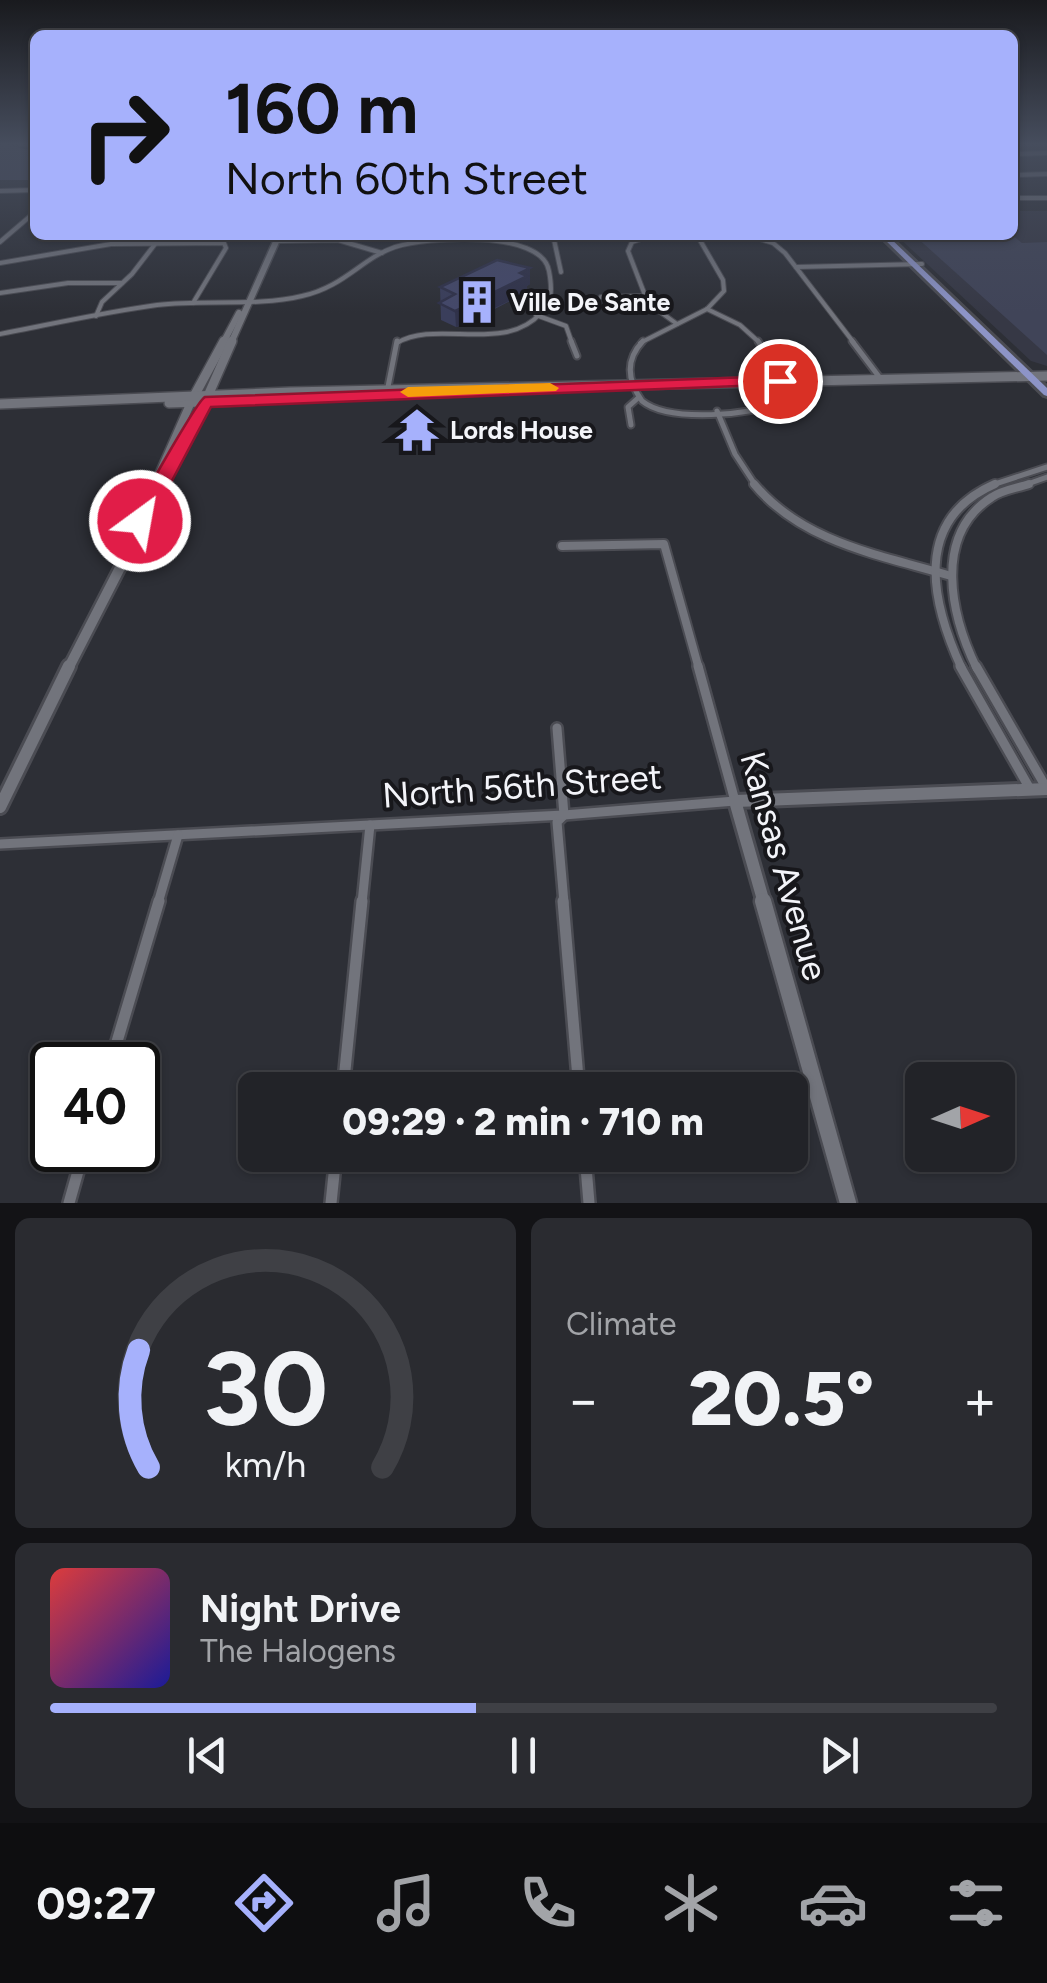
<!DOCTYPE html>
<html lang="en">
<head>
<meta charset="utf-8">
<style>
	:root { --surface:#222328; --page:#2a2b30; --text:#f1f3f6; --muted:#a2a4a8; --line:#3f4045; --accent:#a6b1fc }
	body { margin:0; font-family:Figtree,sans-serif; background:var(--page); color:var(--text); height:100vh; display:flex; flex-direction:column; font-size:38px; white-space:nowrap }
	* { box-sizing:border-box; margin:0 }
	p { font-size:32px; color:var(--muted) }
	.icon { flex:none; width:55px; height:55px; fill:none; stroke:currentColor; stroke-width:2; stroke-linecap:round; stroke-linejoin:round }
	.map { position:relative; height:1203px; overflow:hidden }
	.panel { display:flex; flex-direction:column; gap:15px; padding:15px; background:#131316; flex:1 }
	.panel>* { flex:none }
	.guide { position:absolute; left:30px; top:30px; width:988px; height:210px; border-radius:15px; box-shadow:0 2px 8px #0004,0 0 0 2px var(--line); background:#a6b1fc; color:#111; overflow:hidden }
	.needle { width:65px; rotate:87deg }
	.controls { position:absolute; left:905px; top:1062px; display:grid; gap:20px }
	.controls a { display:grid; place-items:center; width:110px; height:110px; border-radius:15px; background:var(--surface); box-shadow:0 2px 8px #0004,0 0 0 2px var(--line); font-size:50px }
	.speed { position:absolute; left:30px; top:1042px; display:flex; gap:20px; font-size:50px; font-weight:700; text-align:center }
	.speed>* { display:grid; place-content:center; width:130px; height:130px; border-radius:50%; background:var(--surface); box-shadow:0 2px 8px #0004,0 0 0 2px var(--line); line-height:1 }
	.speed .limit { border:5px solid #111; border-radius:15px; background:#fff; color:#111 }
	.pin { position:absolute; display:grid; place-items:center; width:85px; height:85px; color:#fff; margin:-42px; border:5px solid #fff; border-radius:50%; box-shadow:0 2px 10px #0007 }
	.me { position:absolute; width:110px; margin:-55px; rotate:32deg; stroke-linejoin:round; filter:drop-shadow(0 0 8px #0008) }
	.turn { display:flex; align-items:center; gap:35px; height:210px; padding:0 30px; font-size:45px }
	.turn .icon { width:130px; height:130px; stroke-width:2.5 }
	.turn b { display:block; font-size:70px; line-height:85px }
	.big { font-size:75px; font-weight:800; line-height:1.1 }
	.panel .widget { flex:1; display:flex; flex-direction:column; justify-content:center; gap:15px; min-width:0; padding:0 35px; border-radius:15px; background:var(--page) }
	.panel .dial { align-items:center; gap:0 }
	.dial svg { height:260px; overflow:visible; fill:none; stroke:var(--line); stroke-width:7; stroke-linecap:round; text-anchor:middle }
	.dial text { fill:var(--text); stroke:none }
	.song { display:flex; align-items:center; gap:30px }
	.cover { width:120px; height:120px; border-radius:15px; background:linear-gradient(135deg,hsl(0 70% 55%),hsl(240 70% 35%)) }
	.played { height:10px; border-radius:5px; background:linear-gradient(90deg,var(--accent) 45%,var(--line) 45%) }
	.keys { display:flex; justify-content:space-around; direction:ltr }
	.heat { display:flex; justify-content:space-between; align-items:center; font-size:55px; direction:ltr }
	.panel .tiles { flex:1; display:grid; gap:15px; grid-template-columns:1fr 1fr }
	.widget:last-child { grid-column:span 2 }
	.trip { position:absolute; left:238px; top:1072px; width:570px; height:100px; border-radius:15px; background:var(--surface); box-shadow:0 2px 8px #0004,0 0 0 2px var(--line); font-weight:800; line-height:100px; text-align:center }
	.menu { display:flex; height:160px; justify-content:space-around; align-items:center; background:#0e0e10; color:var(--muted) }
	.menu .icon { width:70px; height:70px }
	.menu .current { color:var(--accent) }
	.menu b { font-size:45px; color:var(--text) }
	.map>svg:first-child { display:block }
</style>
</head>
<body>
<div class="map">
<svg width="1047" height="1203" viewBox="0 0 1047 1203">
	<rect width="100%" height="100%" fill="#2d2f36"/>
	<!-- built -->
	<polygon fill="#363845" points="1013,211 1047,211 1047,366 1031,361 896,235 1012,235"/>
	<!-- green -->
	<g fill="#404458">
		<rect x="0" y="144" width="35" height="36"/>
		<polygon points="914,235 1012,235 1022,243 1047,242 1047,355"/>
	</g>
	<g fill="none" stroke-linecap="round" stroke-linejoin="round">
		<!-- stream -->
		<polyline stroke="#171a37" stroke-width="2.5" points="9,144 35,150"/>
		<!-- minor-far4 casing -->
		<g stroke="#4b4c53" stroke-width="6">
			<g id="minor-far4">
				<polyline points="1012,154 1047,153"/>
				<polyline points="1012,175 1047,174"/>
				<polyline points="0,191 35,190"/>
				<polyline points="1012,198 1047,198"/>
				<polyline points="553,235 561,272"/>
				<polyline points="653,235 632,242 628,251 648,303 677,324"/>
				<polyline points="697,235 723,280 724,291 707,309"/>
				<polyline points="747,235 773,243 785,253 854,343"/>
				<polyline points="276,241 338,240 382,253"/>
				<polyline points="767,241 787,235"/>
				<polyline points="0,242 35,212"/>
				<polyline points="0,263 111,244 224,243 226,248 193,303"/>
				<polyline points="796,267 922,264"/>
				<polyline points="0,293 68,283 122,283"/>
				<polyline points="601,297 644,296"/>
				<polyline points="707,309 740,325 760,343"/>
				<polyline points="536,315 566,326 572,343"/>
				<polyline points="96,316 102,302 132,274 162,235"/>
				<path d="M0,334C52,324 105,312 157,305C204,299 256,307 302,296C344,287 362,258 395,247C426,237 542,229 549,271C552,287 553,300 541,313C504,354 436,319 397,343"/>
				<polyline points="640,343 707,309"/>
			</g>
		</g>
		<!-- minor-far3 casing -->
		<g stroke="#4b4c53" stroke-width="9">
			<g id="minor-far3">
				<polyline points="571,341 577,356"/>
				<path d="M643,341C625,360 627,380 642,401C669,423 753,415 784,402L780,376L758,341"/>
				<polyline points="852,341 880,378"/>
				<polyline points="387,392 397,341"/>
				<polyline points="717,411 735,454 756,486"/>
				<polyline points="631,425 628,407 638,398"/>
				<polyline points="989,486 1047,467"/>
				<polyline points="1022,486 1047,477"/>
			</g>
		</g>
		<!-- minor-far2 casing -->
		<g stroke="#4b4c53" stroke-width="12">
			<g id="minor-far2">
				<path d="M754,484C803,543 881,555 951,576"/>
				<polyline points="562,546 664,544 699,669"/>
				<path d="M962,669C931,602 912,520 995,484"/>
				<path d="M977,669C951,616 932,535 992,497C1002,490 1017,488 1029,484"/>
			</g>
		</g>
		<!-- minor-far1 casing -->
		<g stroke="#4b4c53" stroke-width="14">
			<g id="minor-far1">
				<polyline points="960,666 1030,789"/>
				<polyline points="976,666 1047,789"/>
				<polyline points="557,728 564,815 557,822 564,903"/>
				<polyline points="0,844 564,815 735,801 698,666"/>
				<polyline points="158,903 178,835"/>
				<polyline points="362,903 370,825"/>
			</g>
		</g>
		<!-- minor casing -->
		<g stroke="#4b4c53" stroke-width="16">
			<g id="minor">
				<polyline points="563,901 579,1090"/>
				<polyline points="110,1065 159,901"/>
				<polyline points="343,1090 362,901"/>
				<polyline points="585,1155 589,1203"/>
				<polyline points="69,1203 84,1150"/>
				<polyline points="331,1203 336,1155"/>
			</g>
		</g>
		<!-- tertiary-far3 casing -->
		<g stroke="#4b4c53" stroke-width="11">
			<g id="tertiary-far3">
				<polyline points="154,486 191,402"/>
				<polyline points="162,486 205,402"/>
			</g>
		</g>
		<!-- tertiary-far2 casing -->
		<g stroke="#4b4c53" stroke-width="15">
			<g id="tertiary-far2">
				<polyline points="144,510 156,484"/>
				<polyline points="68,669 163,484"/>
			</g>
		</g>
		<!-- tertiary-far1 casing -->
		<g stroke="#4b4c53" stroke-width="18">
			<g id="tertiary-far1">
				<polyline points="0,807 69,666"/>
				<polyline points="764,903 735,801 1047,789"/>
			</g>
		</g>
		<!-- tertiary casing -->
		<g stroke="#4b4c53" stroke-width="21">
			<polyline id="tertiary" points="763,901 848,1203"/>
		</g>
		<!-- secondary-far1 casing -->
		<g stroke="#4b4c53" stroke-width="9">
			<g id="secondary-far1">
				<polyline points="223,343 239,313"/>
				<polyline points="231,343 279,235"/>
			</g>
		</g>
		<!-- secondary casing -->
		<g stroke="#4b4c53" stroke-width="12">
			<g id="secondary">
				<polyline points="193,398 224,341"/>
				<polyline points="207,398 232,341"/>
				<polyline points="169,403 235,401"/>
				<polyline points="0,404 290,392 1047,376"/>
			</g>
		</g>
		<!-- primary casing -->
		<g stroke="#4b4c53" stroke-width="6">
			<polygon id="primary" points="880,235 887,235 1047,388 1047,396 1044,395"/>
		</g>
		<!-- minor-far4 -->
		<use href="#minor-far4" stroke="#72747c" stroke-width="4"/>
		<!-- minor-far3 -->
		<use href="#minor-far3" stroke="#72747c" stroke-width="5"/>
		<!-- minor-far2 -->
		<use href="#minor-far2" stroke="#72747c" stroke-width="8"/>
		<!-- minor-far1 -->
		<use href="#minor-far1" stroke="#72747c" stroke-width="9"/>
		<!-- minor -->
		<use href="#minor" stroke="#72747c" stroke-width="11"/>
		<!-- tertiary-far3 -->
		<use href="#tertiary-far3" stroke="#72747c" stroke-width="8"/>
		<!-- tertiary-far2 -->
		<use href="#tertiary-far2" stroke="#72747c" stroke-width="10"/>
		<!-- tertiary-far1 -->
		<use href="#tertiary-far1" stroke="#72747c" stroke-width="12"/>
		<!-- tertiary -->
		<use href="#tertiary" stroke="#72747c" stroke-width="16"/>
		<!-- secondary-far1 -->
		<use href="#secondary-far1" stroke="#72747c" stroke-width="6"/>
		<!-- secondary -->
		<use href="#secondary" stroke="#72747c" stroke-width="9"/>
		<!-- primary -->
		<use href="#primary" fill="#8d94c7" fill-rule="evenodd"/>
	</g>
	<!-- wall -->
	<polygon fill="#3a3e5b" points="530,284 527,286 527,292 464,325 456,327 441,320 440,287"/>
	<!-- shaded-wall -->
	<polygon fill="#30324a" points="530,268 530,284 527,286 527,292 456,327 455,311"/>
	<!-- building -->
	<polygon fill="#44486a" stroke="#30324a" stroke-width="2.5" points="497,260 530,268 520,273 527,276 462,308 455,311 439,303 455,294 440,287"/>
	<!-- sky -->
	<linearGradient id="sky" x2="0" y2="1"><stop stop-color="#191a1e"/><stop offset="0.46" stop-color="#464d5d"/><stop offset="1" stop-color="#464d5d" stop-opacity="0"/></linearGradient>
	<rect width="1047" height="313" fill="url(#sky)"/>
	<!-- route -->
	<path fill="#e11d48" stroke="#92132f" stroke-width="2.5" d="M780,376L789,381L786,384L211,407L148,526H133L130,521C141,502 196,401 205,397Z"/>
	<!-- slow -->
	<polygon fill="#f59e0b" points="550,383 559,388 556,391 408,397 400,392 408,387"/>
	<!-- icons -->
	<defs>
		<g id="building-bare" transform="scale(3.45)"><path d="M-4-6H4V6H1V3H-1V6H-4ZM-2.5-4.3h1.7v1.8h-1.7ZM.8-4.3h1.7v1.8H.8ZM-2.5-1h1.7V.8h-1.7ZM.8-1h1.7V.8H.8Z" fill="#a6b1fc" stroke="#17171b" stroke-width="2.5" paint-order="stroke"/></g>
		<g id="temple-bare" transform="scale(3.45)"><path d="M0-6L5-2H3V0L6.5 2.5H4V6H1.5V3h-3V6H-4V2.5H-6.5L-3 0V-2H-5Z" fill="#a6b1fc" stroke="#17171b" stroke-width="2.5" paint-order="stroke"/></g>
	</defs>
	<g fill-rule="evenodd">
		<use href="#building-bare" x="477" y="302"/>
		<use href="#temple-bare" x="417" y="430"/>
	</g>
	<g text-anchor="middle" stroke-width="8" stroke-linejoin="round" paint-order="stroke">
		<!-- far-poi labels -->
		<g font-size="25" font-weight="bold" fill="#f3f4f9" stroke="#17171b" text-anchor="start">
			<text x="510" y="311">Ville De Sante</text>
			<text x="450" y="439">Lords House</text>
		</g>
		<!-- near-street labels -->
		<g font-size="35" fill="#f3f4f9" stroke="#17171b">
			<text transform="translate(522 786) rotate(-4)" y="12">North 56th Street</text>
			<text transform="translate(784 866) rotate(74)" y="12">Kansas Avenue</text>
		</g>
	</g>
</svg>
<div class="controls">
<a><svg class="needle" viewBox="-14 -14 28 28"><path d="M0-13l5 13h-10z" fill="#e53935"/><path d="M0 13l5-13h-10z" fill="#a2a4a8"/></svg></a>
</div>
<div class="speed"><div class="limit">40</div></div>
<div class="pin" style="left:780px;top:381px;background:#d93025"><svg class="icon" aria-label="arrive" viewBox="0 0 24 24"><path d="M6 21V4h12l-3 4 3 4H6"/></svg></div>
<svg class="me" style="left:140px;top:521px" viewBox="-20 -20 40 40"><circle r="17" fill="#e11d48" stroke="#fff" stroke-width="3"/><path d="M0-11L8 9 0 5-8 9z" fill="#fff"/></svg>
<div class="trip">09:29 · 2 min · 710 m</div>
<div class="guide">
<div class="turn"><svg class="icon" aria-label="right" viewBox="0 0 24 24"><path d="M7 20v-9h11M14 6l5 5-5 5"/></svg><div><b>160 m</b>North 60th Street</div></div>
</div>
</div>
<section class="panel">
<div class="tiles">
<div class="widget dial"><svg viewBox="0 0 100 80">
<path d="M14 69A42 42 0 1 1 86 69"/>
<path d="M14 69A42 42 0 0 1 11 33" stroke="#a6b1fc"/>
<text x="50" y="56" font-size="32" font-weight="700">30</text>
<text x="50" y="72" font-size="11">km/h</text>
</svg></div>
<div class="widget"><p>Climate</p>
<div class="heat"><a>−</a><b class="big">20.5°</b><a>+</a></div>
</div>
<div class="widget">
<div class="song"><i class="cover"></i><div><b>Night Drive</b><p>The Halogens</p></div></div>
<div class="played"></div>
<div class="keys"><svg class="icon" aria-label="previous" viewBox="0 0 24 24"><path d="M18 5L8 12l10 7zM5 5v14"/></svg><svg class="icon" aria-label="pause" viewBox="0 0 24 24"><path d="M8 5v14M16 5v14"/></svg><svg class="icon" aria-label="next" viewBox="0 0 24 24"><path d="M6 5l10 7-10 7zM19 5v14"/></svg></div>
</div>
</div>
</section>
<nav class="menu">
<b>09:27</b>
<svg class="icon current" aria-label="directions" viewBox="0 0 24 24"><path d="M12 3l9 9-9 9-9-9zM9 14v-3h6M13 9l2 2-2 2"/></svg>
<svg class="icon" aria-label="music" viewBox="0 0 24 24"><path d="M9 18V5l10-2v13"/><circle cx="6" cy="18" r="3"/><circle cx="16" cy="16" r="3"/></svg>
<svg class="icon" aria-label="phone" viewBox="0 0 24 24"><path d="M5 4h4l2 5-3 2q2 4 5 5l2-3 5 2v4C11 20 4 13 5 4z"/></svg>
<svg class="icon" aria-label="climate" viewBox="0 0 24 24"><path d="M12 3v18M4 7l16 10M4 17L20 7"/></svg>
<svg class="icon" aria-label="car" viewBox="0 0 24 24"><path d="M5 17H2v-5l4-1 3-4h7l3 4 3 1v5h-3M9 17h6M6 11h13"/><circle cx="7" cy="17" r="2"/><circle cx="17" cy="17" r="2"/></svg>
<svg class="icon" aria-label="filters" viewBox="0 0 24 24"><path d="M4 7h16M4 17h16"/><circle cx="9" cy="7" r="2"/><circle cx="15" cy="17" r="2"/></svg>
</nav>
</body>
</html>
